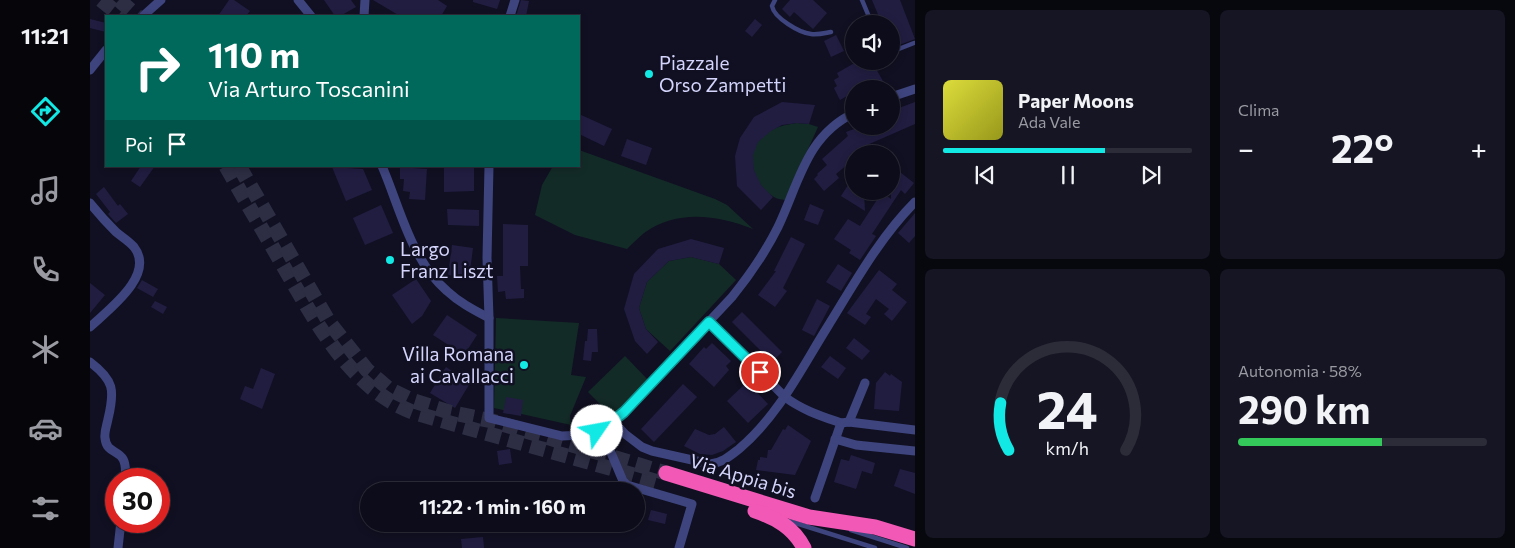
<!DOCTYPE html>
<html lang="it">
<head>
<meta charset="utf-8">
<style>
	:root { --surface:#0c0c1a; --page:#151523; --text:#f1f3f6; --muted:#9a9ba2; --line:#2c2c39; --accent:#12e9e4 }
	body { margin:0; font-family:Commissioner,sans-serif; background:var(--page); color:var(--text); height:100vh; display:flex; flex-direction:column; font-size:19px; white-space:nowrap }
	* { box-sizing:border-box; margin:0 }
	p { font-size:16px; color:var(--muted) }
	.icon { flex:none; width:28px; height:28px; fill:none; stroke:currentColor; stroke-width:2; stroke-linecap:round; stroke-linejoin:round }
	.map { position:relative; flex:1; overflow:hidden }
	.drawer { display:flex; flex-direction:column; gap:10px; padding:10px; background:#07070e; width:600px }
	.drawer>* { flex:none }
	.top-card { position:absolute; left:15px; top:15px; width:475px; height:152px; border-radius:0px; box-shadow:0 2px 8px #0003,0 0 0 1px var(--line); background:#00695c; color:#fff; overflow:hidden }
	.fabs { position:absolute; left:755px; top:15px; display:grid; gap:10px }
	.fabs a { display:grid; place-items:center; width:55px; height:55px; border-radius:50%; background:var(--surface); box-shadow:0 2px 8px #0003,0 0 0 1px var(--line); font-size:25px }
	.speed { position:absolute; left:15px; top:468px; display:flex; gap:10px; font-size:25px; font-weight:700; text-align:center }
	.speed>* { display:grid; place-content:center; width:65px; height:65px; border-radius:50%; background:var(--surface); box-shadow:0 2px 8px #0003,0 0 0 1px var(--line); line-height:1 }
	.speed .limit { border:8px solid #d22; background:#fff; color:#111 }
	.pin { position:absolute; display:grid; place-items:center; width:42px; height:42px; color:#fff; margin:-21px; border:2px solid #fff; border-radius:50%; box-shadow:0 1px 5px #0007 }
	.me { position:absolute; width:55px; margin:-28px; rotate:57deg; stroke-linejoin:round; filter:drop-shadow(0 0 4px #0008) }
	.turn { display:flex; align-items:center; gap:18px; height:105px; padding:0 20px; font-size:22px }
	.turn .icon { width:65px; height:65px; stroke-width:2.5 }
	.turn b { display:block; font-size:35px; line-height:42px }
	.then { display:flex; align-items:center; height:48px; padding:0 20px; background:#0003; gap:10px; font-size:19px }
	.big { font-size:38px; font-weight:700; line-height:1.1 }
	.drawer .widget { flex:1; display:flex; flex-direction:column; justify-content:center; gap:8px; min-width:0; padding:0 18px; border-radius:8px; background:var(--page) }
	.drawer .dial { align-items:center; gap:0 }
	.dial svg { height:130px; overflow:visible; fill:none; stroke:var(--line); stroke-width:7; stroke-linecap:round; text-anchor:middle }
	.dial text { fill:var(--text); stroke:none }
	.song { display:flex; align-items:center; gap:15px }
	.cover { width:60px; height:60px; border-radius:8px; background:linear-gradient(135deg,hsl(60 70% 55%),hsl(60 70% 35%)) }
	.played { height:5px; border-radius:2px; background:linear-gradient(90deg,var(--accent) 65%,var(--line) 65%) }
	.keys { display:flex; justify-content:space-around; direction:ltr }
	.heat { display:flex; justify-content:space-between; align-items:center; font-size:28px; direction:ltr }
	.charge { height:8px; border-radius:4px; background:linear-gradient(90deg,#34c759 58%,var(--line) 0) }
	.drawer .tiles { flex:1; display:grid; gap:10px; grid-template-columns:repeat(2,1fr) }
	.trip { position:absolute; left:270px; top:482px; width:285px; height:50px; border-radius:25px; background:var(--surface); box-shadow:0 2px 8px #0003,0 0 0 1px var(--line); font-weight:700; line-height:50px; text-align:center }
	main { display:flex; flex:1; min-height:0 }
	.dock { display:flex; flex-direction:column; width:90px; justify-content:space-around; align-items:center; background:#05050a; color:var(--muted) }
	.dock .icon { width:35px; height:35px }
	.dock .on { color:var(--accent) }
	.dock b { font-size:22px; color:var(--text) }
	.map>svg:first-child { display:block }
</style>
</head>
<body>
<main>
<nav class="dock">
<b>11:21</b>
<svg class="icon on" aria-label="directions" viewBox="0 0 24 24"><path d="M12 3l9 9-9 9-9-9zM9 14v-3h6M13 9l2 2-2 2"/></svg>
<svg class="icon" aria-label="music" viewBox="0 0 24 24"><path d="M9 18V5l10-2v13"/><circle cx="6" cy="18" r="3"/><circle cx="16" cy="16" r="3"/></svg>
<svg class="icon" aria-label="phone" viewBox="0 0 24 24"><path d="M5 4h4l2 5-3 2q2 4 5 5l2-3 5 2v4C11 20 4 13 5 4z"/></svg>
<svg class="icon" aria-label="climate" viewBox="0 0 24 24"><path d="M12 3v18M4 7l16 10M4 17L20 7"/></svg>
<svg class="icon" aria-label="car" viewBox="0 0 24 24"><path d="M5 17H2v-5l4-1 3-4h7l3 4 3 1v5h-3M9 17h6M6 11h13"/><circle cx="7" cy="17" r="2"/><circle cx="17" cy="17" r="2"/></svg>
<svg class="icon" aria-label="filters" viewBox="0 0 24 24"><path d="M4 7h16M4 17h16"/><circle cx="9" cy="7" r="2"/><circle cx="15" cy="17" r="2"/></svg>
</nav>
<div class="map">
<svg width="825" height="548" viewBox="0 0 825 548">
	<rect width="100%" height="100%" fill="#101022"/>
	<!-- green -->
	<g fill="#132b27">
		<path d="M707,123L719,124L728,127L695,200C691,199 687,199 684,197C666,187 655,158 668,141C677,129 692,125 707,123Z"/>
		<path d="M489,150L625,199L637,205L663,229C628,215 587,209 554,233C548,238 542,244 537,249L485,235L445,215L452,185L463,166H489Z"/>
		<polygon points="601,257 629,264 646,280 580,351 556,329 549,308 557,282 579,261"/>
		<polygon points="406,318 489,323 481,375 496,377 480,416 481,425 404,408"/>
		<polygon points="535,356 558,380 522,416 498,392"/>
	</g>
	<!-- building -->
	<g fill="#201d41">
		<polygon points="139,0 144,0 160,11 156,16 128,16"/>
		<polygon points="234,0 261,0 266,7 250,16 245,16"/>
		<polygon points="283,0 348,0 357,6 351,16 310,16"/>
		<polygon points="383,0 410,0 407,9 383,2"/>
		<polygon points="431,0 439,1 436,16 426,16"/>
		<polygon points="700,0 723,0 737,13 723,29 704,12 700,17 692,9"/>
		<polygon points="782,0 810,0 825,39 801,48 801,24 792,24"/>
		<polygon points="0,19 16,23 16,32 0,28"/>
		<polygon points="665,19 672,25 662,37 655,31"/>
		<polygon points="746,35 754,51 741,57 734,41"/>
		<polygon points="768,61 775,61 778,67 784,65 794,83 783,89 780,84 770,89 764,89 764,92 750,100 744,88 747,86 744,80 749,77 747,73"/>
		<polygon points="692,102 725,105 719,124 707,123 692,125 681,131 668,142 663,155 664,170 671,185 683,197 671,210 647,186 645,156 650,138 664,117"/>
		<polygon points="825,102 825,124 777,145 778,147 764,153 764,159 746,174 749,178 734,191 724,179 728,175 727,174 737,165 732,159 758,136 756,132 772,126 801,126 801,111"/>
		<polygon points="489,114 522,129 514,146 489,134"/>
		<polygon points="537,139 562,148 556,165 531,156"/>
		<polygon points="51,166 65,166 50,187 41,181"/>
		<polygon points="354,166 384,166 384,191 354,192"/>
		<polygon points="242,167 273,169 282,190 256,201"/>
		<polygon points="310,167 337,169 335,200 319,199 320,192 313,191 314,179 310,179"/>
		<polygon points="806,169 824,183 815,194 811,190 782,234 786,236 770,260 759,253 761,250 744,239 758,219 770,226 792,192 801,199 801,175"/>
		<polygon points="758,185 764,185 764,191 774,191 775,211 751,196"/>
		<polygon points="14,187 28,206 30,204 38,214 26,223 18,214 20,212 6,194"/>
		<polygon points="720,204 734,210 728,225 714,220"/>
		<polygon points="291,205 303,233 275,245 263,218"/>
		<polygon points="357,209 389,210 389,226 358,225"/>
		<polygon points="825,213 825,236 819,243 808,233"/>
		<polygon points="413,224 438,225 438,266 430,266 431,289 434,289 434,298 416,299 415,291 408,292 407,276 413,276"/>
		<polygon points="701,237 715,244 693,288 697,291 685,307 668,295 686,271 684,271"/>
		<polygon points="601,239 634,248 629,264 601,257 579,261 557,282 549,308 556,329 568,342 557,354 545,341 534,309 544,274 568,249"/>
		<polygon points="362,245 383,248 379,278 358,275"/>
		<polygon points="748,264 762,273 751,291 736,282"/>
		<polygon points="789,270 807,284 802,290 817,302 802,321 794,314 799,309 786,299 776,314 781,317 775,325 757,313"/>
		<polygon points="326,279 341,301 332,316 322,324 302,295"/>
		<polygon points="52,280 68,289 63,297 47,288"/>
		<polygon points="0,283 15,295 0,313"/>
		<polygon points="727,299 740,306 724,336 712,330"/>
		<polygon points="65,301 77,307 73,314 61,307"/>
		<polygon points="652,312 692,352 682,362 642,322"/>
		<polygon points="357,315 387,335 374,355 343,335"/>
		<polygon points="498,329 507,329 508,352 502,352 501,361 493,360 495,341 497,341"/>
		<polygon points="764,338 780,351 772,360 756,348"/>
		<polygon points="622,343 641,361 636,366 639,370 624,387 599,364 614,347 616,349"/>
		<polygon points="740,356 756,368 748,379 731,367"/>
		<polygon points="356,367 380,383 365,408 340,393"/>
		<polygon points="171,368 185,374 172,409 150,399 155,386 163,389"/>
		<polygon points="795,372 800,376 801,374 812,382 809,411 784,409 786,383"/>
		<polygon points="657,382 678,404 658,423 637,401"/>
		<polygon points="593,384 607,397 564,442 551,429"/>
		<polygon points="416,397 433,400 431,416 413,413"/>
		<polygon points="698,425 721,441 705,475 666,470 668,460 670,460 670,457 677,458 678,450 681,450 693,429 695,430"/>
		<polygon points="634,427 646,442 633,451 622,455 610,454 594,446 605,429 619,435 625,434"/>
		<polygon points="420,449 422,463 409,465 407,451"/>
		<polygon points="761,455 785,463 782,474 772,471 766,489 744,482 751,459 759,461"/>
		<polygon points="810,469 825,473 825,494 804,486"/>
		<polygon points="561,510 577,514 575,524 558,520"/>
		<polygon points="393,537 394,548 372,548 371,539"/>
	</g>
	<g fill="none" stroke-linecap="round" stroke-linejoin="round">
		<!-- highway-tunnel -->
		<g stroke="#2d2d43" stroke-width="15" stroke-dasharray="15 8" stroke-linecap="butt">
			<polyline points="11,0 31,16"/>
			<polyline points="29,0 47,16"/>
			<path d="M136,166C154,199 173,230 191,262C225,320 259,389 325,413L572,483"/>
			<polyline points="149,166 239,322 277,370 299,389 324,401 359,412 402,421 576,473"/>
		</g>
		<!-- lane -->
		<g stroke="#3e447d" stroke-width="4.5">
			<path d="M685,0L682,6C684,18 710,33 721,34C728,35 735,33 741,32"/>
			<polyline points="772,0 782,24"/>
			<polyline points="801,52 824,43"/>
			<polyline points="699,521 785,548"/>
			<polyline points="761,530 817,548"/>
		</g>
		<!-- street -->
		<g stroke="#3e447d" stroke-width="9">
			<polyline points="208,0 221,16"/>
			<polyline points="53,16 71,0"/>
			<polyline points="274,16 275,0"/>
			<polyline points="420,16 425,0"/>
			<polyline points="0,70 16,50"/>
			<polyline points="801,97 825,89"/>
			<path d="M292,166C310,208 321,260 357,291C370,303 384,310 399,318"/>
			<path d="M399,166L397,258L399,318V418L472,436L493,435L507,431L518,425L534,412L642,297C659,276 676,251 688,227C709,183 716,136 764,113"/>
			<path d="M0,203C8,213 17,223 26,232C32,237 39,241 44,247C66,275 18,310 0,327"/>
			<path d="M619,322L695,397C712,410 731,416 751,423L725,498"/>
			<path d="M0,362C24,380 25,390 18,419C17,425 14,432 15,438C17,459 39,444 35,479"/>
			<path d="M523,421L535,434L552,447L562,451L620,464C632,463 640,456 649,449C689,415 711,369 738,326C764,284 790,237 825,202"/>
			<polyline points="759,422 775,383"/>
			<polyline points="751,423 759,422 825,430"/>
			<polyline points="511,429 533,481 537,485 602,504 589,548"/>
			<polyline points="745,439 766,445 825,451"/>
			<polyline points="28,548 31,521"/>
		</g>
		<!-- highway -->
		<g stroke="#f258b5" stroke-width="15">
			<polyline points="576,473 719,517 785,527 825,539"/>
			<path d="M665,511C686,518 703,527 714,548"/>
		</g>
	</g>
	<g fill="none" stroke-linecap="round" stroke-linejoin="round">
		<!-- route casing -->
		<g stroke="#0c9794" stroke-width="12">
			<polyline id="route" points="507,431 518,425 534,412 619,322 670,372"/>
		</g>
		<!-- route -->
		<use href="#route" stroke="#12e9e4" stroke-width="9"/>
	</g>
	<!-- markers -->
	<g fill="#12e9e4" stroke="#101022" stroke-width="2">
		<circle cx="559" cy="74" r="5"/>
		<circle cx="300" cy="260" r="5"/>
		<circle cx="434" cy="365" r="5"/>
	</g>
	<g text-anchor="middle" stroke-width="5" stroke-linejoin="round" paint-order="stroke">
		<!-- poi labels -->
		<g font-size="19" fill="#d4d4fc" stroke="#101022" text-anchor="start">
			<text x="569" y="70">Piazzale<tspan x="569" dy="22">Orso Zampetti</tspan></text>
			<text x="310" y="256">Largo<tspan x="310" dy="22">Franz Liszt</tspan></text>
			<text x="424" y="361" text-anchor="end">Villa Romana<tspan x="424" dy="22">ai Cavallacci</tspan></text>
		</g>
		<!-- street labels -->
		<g font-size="19" fill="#d4d4fc" stroke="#101022">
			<text transform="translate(653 476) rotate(17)" y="7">Via Appia bis</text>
		</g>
	</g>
</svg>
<div class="fabs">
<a><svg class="icon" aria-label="sound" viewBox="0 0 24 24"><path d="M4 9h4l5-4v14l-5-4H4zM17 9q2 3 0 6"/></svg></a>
<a>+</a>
<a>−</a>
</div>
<div class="speed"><div class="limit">30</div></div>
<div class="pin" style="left:670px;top:372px;background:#d93025"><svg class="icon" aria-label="arrive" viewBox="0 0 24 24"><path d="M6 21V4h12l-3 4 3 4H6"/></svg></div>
<svg class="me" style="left:507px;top:431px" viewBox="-20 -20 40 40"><circle r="19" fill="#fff"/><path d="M0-13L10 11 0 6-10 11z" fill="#12e9e4"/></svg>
<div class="trip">11:22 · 1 min · 160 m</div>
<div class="top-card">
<div class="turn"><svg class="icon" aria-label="right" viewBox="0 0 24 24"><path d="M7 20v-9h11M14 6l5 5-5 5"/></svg><div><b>110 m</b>Via Arturo Toscanini</div></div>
<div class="then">Poi<svg class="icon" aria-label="arrive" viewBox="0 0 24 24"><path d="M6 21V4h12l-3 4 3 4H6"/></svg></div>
</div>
</div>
<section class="drawer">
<div class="tiles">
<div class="widget">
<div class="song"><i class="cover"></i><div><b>Paper Moons</b><p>Ada Vale</p></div></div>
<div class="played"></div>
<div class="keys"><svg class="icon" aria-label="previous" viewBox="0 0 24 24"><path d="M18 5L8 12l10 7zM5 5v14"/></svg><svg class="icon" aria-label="pause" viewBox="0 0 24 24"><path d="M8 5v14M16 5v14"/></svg><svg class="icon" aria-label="next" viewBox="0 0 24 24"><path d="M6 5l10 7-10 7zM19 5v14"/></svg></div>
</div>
<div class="widget"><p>Clima</p>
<div class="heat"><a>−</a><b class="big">22°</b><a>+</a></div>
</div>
<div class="widget dial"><svg viewBox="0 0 100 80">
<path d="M14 69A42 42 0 1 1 86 69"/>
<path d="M14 69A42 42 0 0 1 9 40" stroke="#12e9e4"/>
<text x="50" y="56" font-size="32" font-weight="700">24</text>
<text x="50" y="72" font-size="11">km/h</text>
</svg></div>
<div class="widget"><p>Autonomia · 58%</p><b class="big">290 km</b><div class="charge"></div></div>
</div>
</section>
</main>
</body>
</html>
